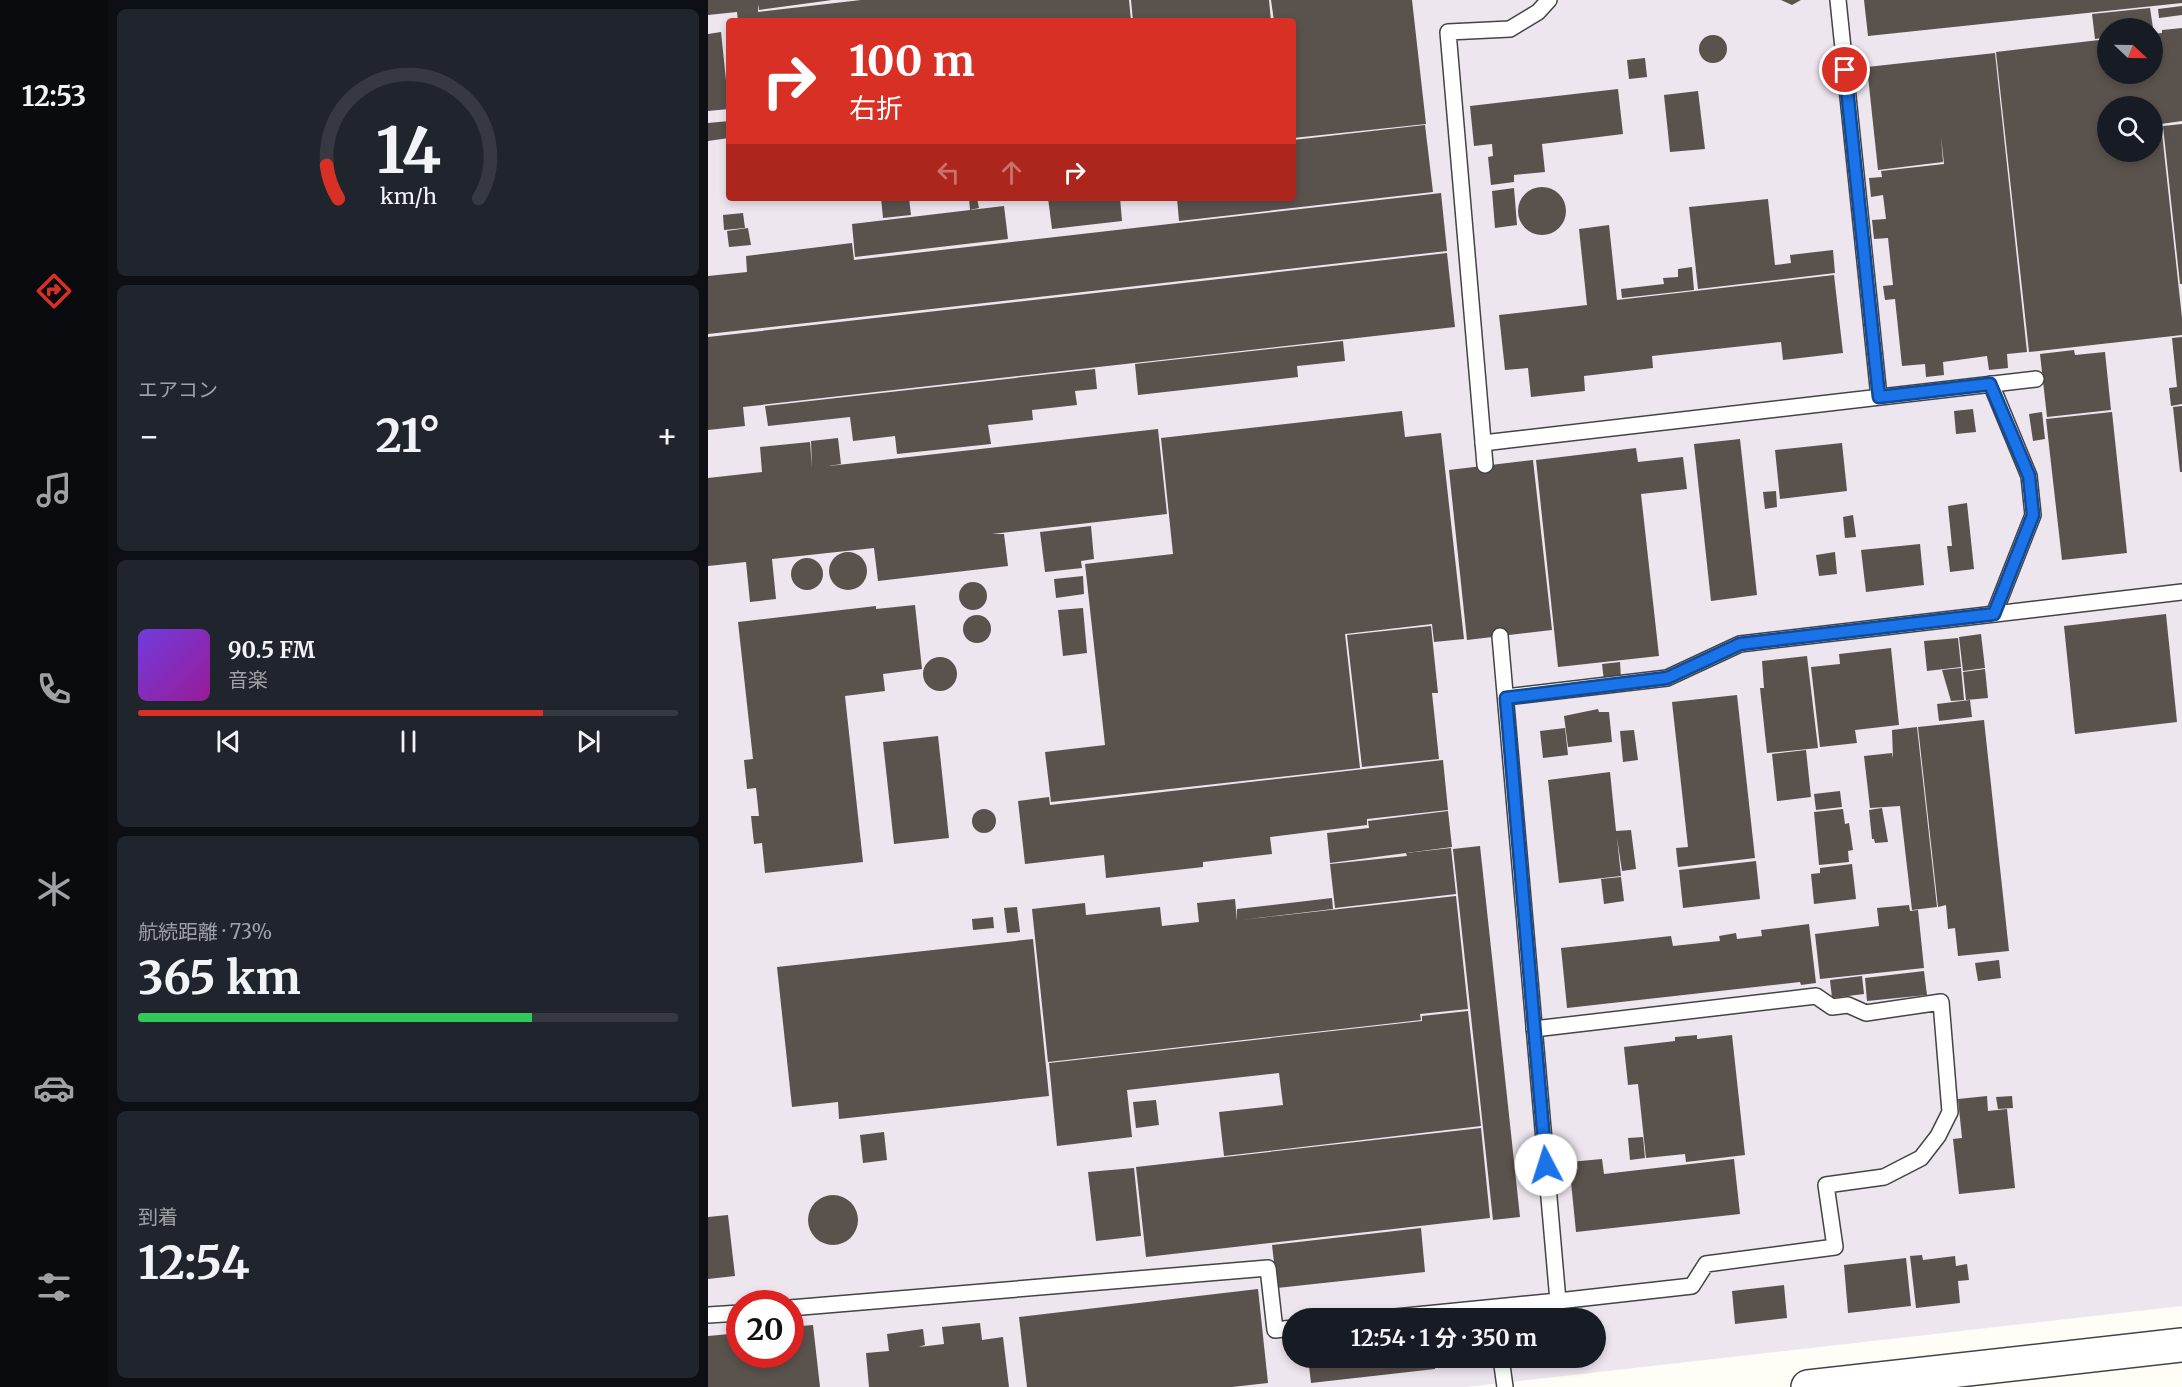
<!DOCTYPE html>
<html lang="ja">
<head>
<meta charset="utf-8">
<style>
	:root { --surface:#171b24; --page:#20242c; --text:#f1f3f6; --muted:#9ea1a6; --line:#363941; --accent:#d93025 }
	body { margin:0; font-family:Merriweather,"Noto Sans JP",serif; background:var(--page); color:var(--text); height:100vh; display:flex; flex-direction:column; font-size:22px; white-space:nowrap }
	* { box-sizing:border-box; margin:0 }
	p { font-size:20px; color:var(--muted) }
	.icon { flex:none; width:33px; height:33px; fill:none; stroke:currentColor; stroke-width:2; stroke-linecap:round; stroke-linejoin:round }
	.map { position:relative; flex:1; overflow:hidden }
	.side { display:flex; flex-direction:column; gap:9px; padding:9px; background:#0d0f14; width:600px }
	.side>* { flex:none }
	.top-card { position:absolute; left:18px; top:18px; width:570px; height:183px; border-radius:6px; box-shadow:0 3px 9px #0003; background:#d93025; color:#fff; overflow:hidden }
	.needle { width:39px; rotate:112deg }
	.fabs { position:absolute; left:1389px; top:18px; display:grid; gap:12px }
	.fabs a { display:grid; place-items:center; width:66px; height:66px; border-radius:50%; background:var(--surface); box-shadow:0 3px 9px #0003; font-size:30px }
	.speed { position:absolute; left:18px; top:1290px; display:flex; gap:12px; font-size:30px; font-weight:700; text-align:center }
	.speed>* { display:grid; place-content:center; width:78px; height:78px; border-radius:50%; background:var(--surface); box-shadow:0 3px 9px #0003; line-height:1 }
	.speed .limit { border:9px solid #d22; background:#fff; color:#111 }
	.pin { position:absolute; display:grid; place-items:center; width:51px; height:51px; color:#fff; margin:-26px; border:3px solid #fff; border-radius:50%; box-shadow:0 2px 6px #0007 }
	.me { position:absolute; width:66px; margin:-33px; rotate:355deg; stroke-linejoin:round; filter:drop-shadow(0 0 4px #0008) }
	.turn { display:flex; align-items:center; gap:21px; height:126px; padding:0 24px; font-size:27px }
	.turn .icon { width:78px; height:78px; stroke-width:2.5 }
	.turn b { display:block; font-size:42px; line-height:51px }
	.lanes { display:flex; align-items:center; height:57px; padding:0 24px; background:#0003; justify-content:center; gap:30px; direction:ltr }
	.lanes .off { opacity:.35 }
	.big { font-size:45px; font-weight:700; line-height:1.1 }
	.side .card { flex:1; display:flex; flex-direction:column; justify-content:center; gap:9px; min-width:0; padding:0 21px; border-radius:9px; background:var(--page) }
	.side .dial { align-items:center; gap:0 }
	.dial svg { height:156px; overflow:visible; fill:none; stroke:var(--line); stroke-width:7; stroke-linecap:round; text-anchor:middle }
	.dial text { fill:var(--text); stroke:none }
	.song { display:flex; align-items:center; gap:18px }
	.cover { width:72px; height:72px; border-radius:9px; background:linear-gradient(135deg,hsl(260 70% 55%),hsl(300 70% 35%)) }
	.played { height:6px; border-radius:3px; background:linear-gradient(90deg,var(--accent) 75%,var(--line) 75%) }
	.keys { display:flex; justify-content:space-around; direction:ltr }
	.heat { display:flex; justify-content:space-between; align-items:center; font-size:33px; direction:ltr }
	.charge { height:9px; border-radius:4px; background:linear-gradient(90deg,#34c759 73%,var(--line) 0) }
	.trip { position:absolute; left:574px; top:1308px; width:324px; height:60px; border-radius:30px; background:var(--surface); box-shadow:0 3px 9px #0003; font-weight:700; line-height:60px; text-align:center }
	main { display:flex; flex:1; min-height:0 }
	.tab-bar { display:flex; flex-direction:column; width:108px; justify-content:space-around; align-items:center; background:#090b0e; color:var(--muted) }
	.tab-bar .icon { width:42px; height:42px }
	.tab-bar .active { color:var(--accent) }
	.tab-bar b { font-size:27px; color:var(--text) }
	.map>svg:first-child { display:block }
</style>
</head>
<body>
<main>
<nav class="tab-bar">
<b>12:53</b>
<svg class="icon active" aria-label="directions" viewBox="0 0 24 24"><path d="M12 3l9 9-9 9-9-9zM9 14v-3h6M13 9l2 2-2 2"/></svg>
<svg class="icon" aria-label="music" viewBox="0 0 24 24"><path d="M9 18V5l10-2v13"/><circle cx="6" cy="18" r="3"/><circle cx="16" cy="16" r="3"/></svg>
<svg class="icon" aria-label="phone" viewBox="0 0 24 24"><path d="M5 4h4l2 5-3 2q2 4 5 5l2-3 5 2v4C11 20 4 13 5 4z"/></svg>
<svg class="icon" aria-label="climate" viewBox="0 0 24 24"><path d="M12 3v18M4 7l16 10M4 17L20 7"/></svg>
<svg class="icon" aria-label="car" viewBox="0 0 24 24"><path d="M5 17H2v-5l4-1 3-4h7l3 4 3 1v5h-3M9 17h6M6 11h13"/><circle cx="7" cy="17" r="2"/><circle cx="17" cy="17" r="2"/></svg>
<svg class="icon" aria-label="filters" viewBox="0 0 24 24"><path d="M4 7h16M4 17h16"/><circle cx="9" cy="7" r="2"/><circle cx="15" cy="17" r="2"/></svg>
</nav>
<section class="side">
<div class="card dial"><svg viewBox="0 0 100 80">
<path d="M14 69A42 42 0 1 1 86 69"/>
<path d="M14 69A42 42 0 0 1 8 52" stroke="#d93025"/>
<text x="50" y="56" font-size="32" font-weight="700">14</text>
<text x="50" y="72" font-size="11">km/h</text>
</svg></div>
<div class="card"><p>エアコン</p>
<div class="heat"><a>−</a><b class="big">21°</b><a>+</a></div>
</div>
<div class="card">
<div class="song"><i class="cover"></i><div><b>90.5 FM</b><p>音楽</p></div></div>
<div class="played"></div>
<div class="keys"><svg class="icon" aria-label="previous" viewBox="0 0 24 24"><path d="M18 5L8 12l10 7zM5 5v14"/></svg><svg class="icon" aria-label="pause" viewBox="0 0 24 24"><path d="M8 5v14M16 5v14"/></svg><svg class="icon" aria-label="next" viewBox="0 0 24 24"><path d="M6 5l10 7-10 7zM19 5v14"/></svg></div>
</div>
<div class="card"><p>航続距離 · 73%</p><b class="big">365 km</b><div class="charge"></div></div>
<div class="card"><p>到着</p><b class="big">12:54</b></div>
</section>
<div class="map">
<svg width="1474" height="1387" viewBox="0 0 1474 1387">
	<rect width="100%" height="100%" fill="#fffdf5"/>
	<!-- industrial -->
	<path fill="#eee6ef" fill-rule="evenodd" d="M0,0H1474V1306L758,1387H0ZM21,21H585V198H21ZM1400,28H1444V74H1400ZM1400,106H1444V152H1400ZM32,1304H82V1354H32ZM585,1318H888V1358H585Z"/>
	<!-- building -->
	<g fill="#5a524d" fill-rule="evenodd">
		<polygon points="0,0 124,0 51,10 50,4 50,12 153,0 421,0 423,21 30,21 29,12 0,15"/>
		<polygon points="423,0 561,0 563,21 425,21"/>
		<polygon points="563,0 704,0 718,124 585,138 585,21 566,21"/>
		<polygon points="1073,0 1093,0 1084,5"/>
		<polygon points="1156,0 1474,0 1474,3 1160,36"/>
		<polygon points="1474,6 1474,15 1451,18 1450,9"/>
		<polygon points="1442,8 1445,28 1400,28 1400,37 1387,39 1384,14"/>
		<path d="M1474,28V121L1453,124L1474,318V335L1321,352L1288,52L1400,39V74H1444V34L1454,33V30ZM1400,106H1444V152H1400Z"/>
		<polygon points="13,32 21,109 0,111 0,34"/>
		<circle cx="1005" cy="49" r="14"/>
		<polygon points="1287,53 1319,352 1299,354 1300,368 1281,370 1279,356 1235,362 1236,375 1218,377 1217,364 1194,366 1187,299 1177,300 1175,286 1185,285 1180,238 1166,239 1164,220 1178,219 1175,195 1163,197 1161,178 1174,177 1173,171 1236,164 1233,136 1235,162 1170,170 1159,67"/>
		<polygon points="937,58 939,77 921,79 919,60"/>
		<polygon points="910,89 915,134 834,144 837,172 806,175 806,182 783,185 780,157 785,156 784,144 766,146 762,106"/>
		<polygon points="990,91 997,149 962,152 956,95"/>
		<polygon points="21,121 21,138 0,141 0,123"/>
		<polygon points="1474,124 1474,284 1472,284 1455,126"/>
		<polygon points="717,125 725,192 471,221 469,198 585,198 585,140"/>
		<circle cx="834" cy="211" r="24"/>
		<polygon points="806,188 809,225 787,228 784,191"/>
		<polygon points="733,193 739,251 0,334 0,276 39,272 38,256 144,243 146,260"/>
		<polygon points="173,198 201,198 203,215 175,218"/>
		<polygon points="261,198 269,198 271,208 262,210"/>
		<polygon points="340,198 412,198 414,221 344,229"/>
		<polygon points="1060,199 1067,265 1083,263 1082,255 1125,250 1127,273 990,289 981,207"/>
		<polygon points="296,206 300,239 147,257 144,224"/>
		<polygon points="35,213 37,228 16,230 15,215"/>
		<polygon points="901,225 909,300 1126,275 1135,353 1075,360 1073,342 944,356 945,368 876,376 877,391 823,397 820,368 797,370 791,315 879,305 871,229"/>
		<polygon points="40,228 43,245 21,247 19,231"/>
		<polygon points="739,253 747,327 35,407 37,426 0,430 0,337"/>
		<polygon points="984,267 986,290 914,298 913,289 956,284 955,278 970,277 970,269"/>
		<polygon points="1474,337 1474,404 1463,406 1461,388 1469,387 1464,338"/>
		<polygon points="635,341 637,361 589,366 590,377 430,395 427,364"/>
		<polygon points="1366,350 1367,355 1397,352 1403,410 1339,417 1332,354"/>
		<polygon points="387,369 389,389 367,391 369,405 324,410 325,420 280,425 283,444 189,454 187,436 145,441 142,417 60,426 57,406"/>
		<polygon points="1474,406 1474,472 1472,472 1465,407"/>
		<polygon points="1265,409 1268,432 1248,434 1246,411"/>
		<polygon points="694,411 697,437 733,433 756,639 726,642 724,624 637,634 652,768 343,802 337,752 397,745 377,564 465,554 453,438"/>
		<polygon points="1334,412 1337,439 1325,441 1321,414"/>
		<polygon points="1404,412 1419,553 1354,560 1338,419"/>
		<polygon points="450,429 459,514 284,534 296,534 300,566 170,581 166,548 64,559 68,599 42,602 38,562 0,566 0,478 54,472 52,447 102,442 104,468 103,441 130,438 133,464 121,466"/>
		<polygon points="1032,439 1049,595 1003,601 986,444"/>
		<polygon points="1134,443 1139,491 1072,499 1067,450"/>
		<polygon points="928,448 930,462 975,457 979,489 933,494 951,656 850,667 828,460"/>
		<polygon points="825,460 844,630 759,640 741,470"/>
		<polygon points="1068,491 1069,507 1057,509 1055,492"/>
		<polygon points="1259,503 1266,569 1242,572 1239,546 1244,546 1240,506"/>
		<polygon points="1145,515 1148,537 1137,538 1135,517"/>
		<polygon points="383,526 386,559 373,561 374,568 337,572 332,532"/>
		<polygon points="1212,544 1216,585 1158,592 1153,550"/>
		<circle cx="140" cy="571" r="19"/>
		<polygon points="1127,552 1129,574 1111,576 1108,555"/>
		<circle cx="99" cy="574" r="16"/>
		<polygon points="375,576 376,594 348,598 346,579"/>
		<circle cx="265" cy="596" r="14"/>
		<polygon points="207,605 214,669 175,674 177,691 137,696 155,862 57,873 54,843 46,844 43,816 51,816 48,788 39,789 36,760 45,759 30,622 168,606 168,609"/>
		<polygon points="375,608 379,653 355,656 350,610"/>
		<polygon points="1458,614 1469,722 1367,734 1356,626"/>
		<circle cx="269" cy="629" r="14"/>
		<polygon points="723,626 730,693 724,693 731,759 654,767 639,635"/>
		<polygon points="1273,634 1277,668 1255,671 1251,637"/>
		<polygon points="1250,638 1253,667 1219,671 1216,641"/>
		<polygon points="1183,648 1191,725 1147,730 1149,743 1112,747 1103,667 1132,664 1131,654"/>
		<polygon points="1099,656 1110,748 1059,753 1052,688 1056,688 1054,661"/>
		<circle cx="232" cy="674" r="17"/>
		<polygon points="912,662 913,679 896,681 894,664"/>
		<polygon points="1253,668 1256,700 1243,701 1234,670"/>
		<polygon points="1277,669 1280,698 1258,700 1255,672"/>
		<polygon points="1029,695 1047,858 970,867 968,848 980,847 964,702"/>
		<polygon points="1262,700 1264,717 1231,721 1229,704"/>
		<polygon points="890,709 891,712 901,712 904,742 860,747 856,716"/>
		<polygon points="1276,720 1301,951 1250,956 1247,928 1240,929 1238,905 1230,907 1210,727"/>
		<polygon points="1209,727 1229,907 1204,910 1192,806 1162,808 1156,756 1184,753 1185,759 1184,730"/>
		<polygon points="857,728 860,755 835,758 832,731"/>
		<polygon points="926,730 930,760 915,762 912,731"/>
		<polygon points="230,736 241,838 186,844 175,742"/>
		<polygon points="1098,750 1103,797 1069,801 1064,754"/>
		<polygon points="735,760 740,810 659,819 659,825 562,837 564,854 495,862 495,867 398,878 396,855 317,864 310,801 341,797 342,805"/>
		<polygon points="902,772 908,831 923,830 928,869 914,871 909,838 913,876 851,883 840,780"/>
		<polygon points="1132,791 1134,807 1108,810 1106,794"/>
		<polygon points="1174,808 1180,842 1167,843 1166,839 1164,839 1161,810"/>
		<polygon points="1135,809 1137,824 1141,823 1145,850 1140,851 1141,862 1111,865 1106,812"/>
		<circle cx="276" cy="821" r="12"/>
		<polygon points="740,811 744,847 622,863 619,833 661,828 660,821"/>
		<polygon points="772,846 812,1217 785,1220 745,849"/>
		<polygon points="743,848 748,894 627,908 622,864 699,856 698,853"/>
		<polygon points="1048,861 1052,899 975,908 971,870"/>
		<polygon points="1144,864 1148,899 1106,904 1103,874 1112,873 1112,868"/>
		<polygon points="913,877 916,901 896,904 893,879"/>
		<polygon points="748,896 760,1009 712,1014 713,1020 340,1062 324,909 377,903 378,915 452,907 454,926 491,922 489,903 527,899 529,921 529,909 624,898 625,909 532,920"/>
		<polygon points="1201,905 1202,911 1210,910 1216,968 1112,979 1107,934 1171,926 1169,908"/>
		<polygon points="309,907 312,932 299,933 296,908"/>
		<polygon points="285,917 286,928 265,930 264,919"/>
		<polygon points="1101,924 1108,983 1093,985 1092,982 859,1008 853,948 963,936 965,946 1012,941 1011,936 1028,933 1029,939 1054,936 1053,930"/>
		<polygon points="325,939 341,1096 131,1119 130,1102 84,1107 69,967"/>
		<polygon points="1291,960 1293,978 1270,981 1267,963"/>
		<polygon points="1216,971 1219,995 1159,1001 1157,978"/>
		<polygon points="1154,976 1156,994 1124,998 1122,980"/>
		<polygon points="760,1011 773,1126 516,1156 511,1112 575,1105 571,1073 419,1090 424,1137 349,1146 341,1063 714,1021 714,1016"/>
		<polygon points="989,1035 989,1039 1024,1035 1037,1155 978,1162 977,1154 938,1158 930,1084 920,1085 916,1047 967,1041 967,1037"/>
		<polygon points="1279,1096 1280,1111 1299,1109 1307,1188 1251,1194 1245,1139 1254,1138 1250,1099"/>
		<polygon points="1304,1096 1305,1108 1290,1109 1288,1097"/>
		<polygon points="448,1100 451,1125 428,1128 425,1102"/>
		<polygon points="773,1128 782,1218 438,1257 428,1167"/>
		<polygon points="176,1132 179,1160 155,1163 152,1135"/>
		<polygon points="935,1137 937,1158 922,1160 920,1138"/>
		<polygon points="894,1159 896,1174 1026,1159 1032,1214 868,1232 861,1162"/>
		<polygon points="426,1168 433,1236 388,1241 380,1172"/>
		<circle cx="125" cy="1220" r="25"/>
		<polygon points="20,1215 27,1276 0,1279 0,1217"/>
		<polygon points="713,1228 717,1272 569,1288 564,1245"/>
		<polygon points="1214,1255 1215,1260 1247,1256 1248,1266 1259,1264 1261,1280 1250,1281 1252,1303 1208,1308 1202,1256"/>
		<polygon points="1198,1258 1203,1306 1140,1313 1136,1265"/>
		<polygon points="1076,1285 1079,1318 1027,1324 1024,1291"/>
		<polygon points="550,1289 560,1383 524,1387 319,1387 311,1317"/>
		<polygon points="272,1323 274,1340 295,1337 301,1387 161,1387 158,1353 181,1351 179,1334 215,1329 217,1345 211,1347 236,1344 234,1327"/>
		<polygon points="105,1325 112,1387 0,1387 0,1336 32,1333 32,1354 82,1354 82,1327"/>
		<polygon points="600,1358 726,1358 727,1369 603,1383"/>
	</g>
	<g fill="none" stroke-linecap="round" stroke-linejoin="round">
		<!-- service casing -->
		<g stroke="#444" stroke-width="18">
			<g id="service">
				<polyline points="1130,0 1171,397"/>
				<polyline points="1283,384 1321,476 1325,515 1286,614"/>
				<polyline points="775,443 1328,379"/>
				<polyline points="777,465 740,32 802,29 830,12 841,0"/>
				<polyline points="798,697 959,678 1032,644 1474,592"/>
				<polyline points="826,1029 1108,996 1124,1007 1140,1005 1158,1013 1233,1002 1242,1112 1230,1136 1213,1158 1176,1177 1118,1185 1127,1247 998,1264 984,1286 850,1301"/>
				<polyline points="82,1308 560,1268 567,1330 585,1328"/>
				<polyline points="0,1315 32,1313"/>
				<polyline points="677,1318 850,1301 792,636"/>
				<polyline points="793,1358 797,1387"/>
			</g>
		</g>
		<!-- tertiary casing -->
		<g stroke="#444" stroke-width="36">
			<polyline id="tertiary" points="1100,1387 1474,1345"/>
		</g>
		<!-- service -->
		<use href="#service" stroke="#fff" stroke-width="15"/>
		<!-- tertiary -->
		<use href="#tertiary" stroke="#fff" stroke-width="33"/>
	</g>
	<g fill="none" stroke-linecap="round" stroke-linejoin="round">
		<!-- route casing -->
		<g stroke="#114b97" stroke-width="15">
			<polyline id="route" points="838,1165 798,698 959,678 1032,644 1286,614 1325,515 1321,476 1282,384 1171,397 1137,70"/>
		</g>
		<!-- route -->
		<use href="#route" stroke="#1a73e8" stroke-width="10"/>
	</g>
</svg>
<div class="fabs">
<a><svg class="needle" viewBox="-14 -14 28 28"><path d="M0-13l5 13h-10z" fill="#e53935"/><path d="M0 13l5-13h-10z" fill="#9ea1a6"/></svg></a>
<a><svg class="icon" aria-label="search" viewBox="0 0 24 24"><circle cx="10" cy="10" r="6"/><path d="M15 15l6 6"/></svg></a>
</div>
<div class="speed"><div class="limit">20</div></div>
<div class="pin" style="left:1137px;top:70px;background:#d93025"><svg class="icon" aria-label="arrive" viewBox="0 0 24 24"><path d="M6 21V4h12l-3 4 3 4H6"/></svg></div>
<svg class="me" style="left:838px;top:1165px" viewBox="-20 -20 40 40"><circle r="19" fill="#fff"/><path d="M0-13L10 11 0 6-10 11z" fill="#1a73e8"/></svg>
<div class="trip">12:54 · 1 分 · 350 m</div>
<div class="top-card">
<div class="turn"><svg class="icon" aria-label="right" viewBox="0 0 24 24"><path d="M7 20v-9h11M14 6l5 5-5 5"/></svg><div><b>100 m</b>右折</div></div>
<div class="lanes"><svg class="icon off" aria-label="left" viewBox="0 0 24 24"><path d="M17 20v-9H6M10 6l-5 5 5 5"/></svg><svg class="icon off" aria-label="ahead" viewBox="0 0 24 24"><path d="M12 20V5M6 11l6-6 6 6"/></svg><svg class="icon" aria-label="right" viewBox="0 0 24 24"><path d="M7 20v-9h11M14 6l5 5-5 5"/></svg></div>
</div>
</div>
</main>
</body>
</html>
